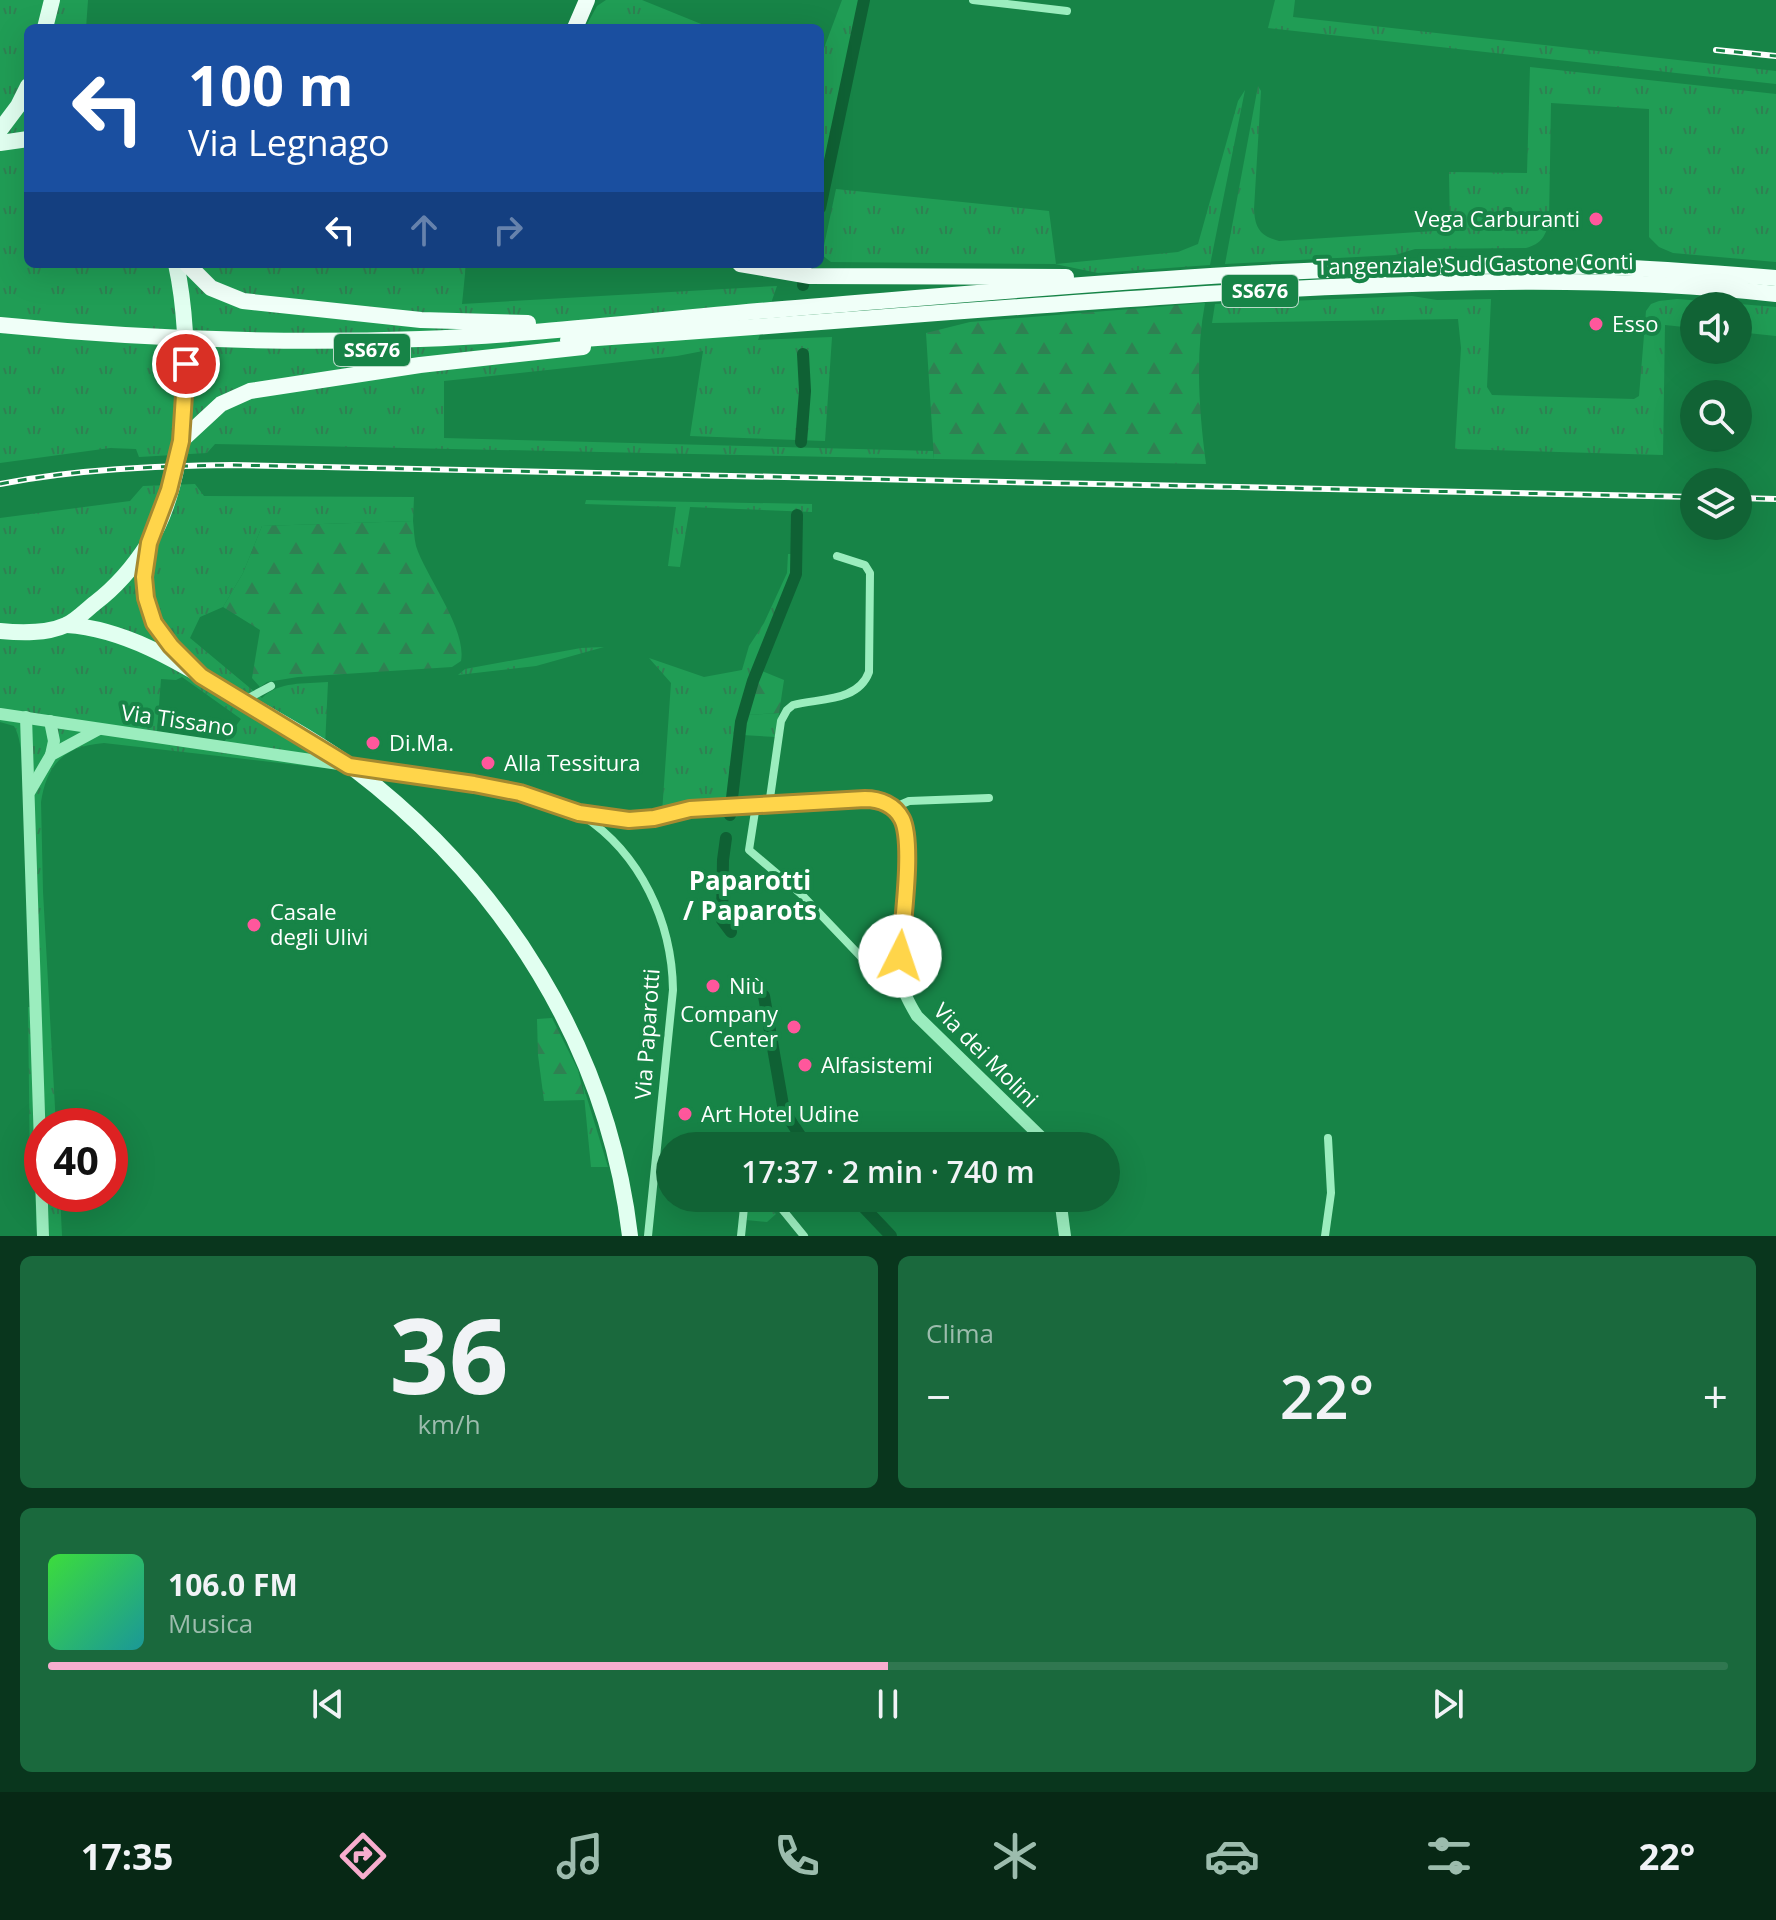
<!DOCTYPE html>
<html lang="it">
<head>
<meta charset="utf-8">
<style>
	:root { --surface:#116335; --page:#1a693d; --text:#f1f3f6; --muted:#9cbcad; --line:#307750; --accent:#f7adce }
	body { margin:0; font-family:"Open Sans",sans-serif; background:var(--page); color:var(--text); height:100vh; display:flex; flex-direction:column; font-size:30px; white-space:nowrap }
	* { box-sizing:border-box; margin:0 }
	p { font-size:26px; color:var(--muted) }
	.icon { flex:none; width:44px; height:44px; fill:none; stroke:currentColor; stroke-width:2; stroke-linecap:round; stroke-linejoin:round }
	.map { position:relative; height:1236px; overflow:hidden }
	.details { display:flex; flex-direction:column; gap:20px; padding:20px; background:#09361d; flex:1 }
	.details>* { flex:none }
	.guide { position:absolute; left:24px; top:24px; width:800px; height:244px; border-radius:12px; box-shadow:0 8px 32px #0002; background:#1a4fa0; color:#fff; overflow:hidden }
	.controls { position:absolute; left:1680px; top:292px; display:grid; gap:16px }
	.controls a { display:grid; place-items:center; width:72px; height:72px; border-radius:50%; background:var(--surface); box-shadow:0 8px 32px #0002; font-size:40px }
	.speed { position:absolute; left:24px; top:1108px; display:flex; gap:16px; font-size:40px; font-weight:700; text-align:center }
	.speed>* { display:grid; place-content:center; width:104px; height:104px; border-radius:50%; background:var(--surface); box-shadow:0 8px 32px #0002; line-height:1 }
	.speed .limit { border:12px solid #d22; background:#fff; color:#111 }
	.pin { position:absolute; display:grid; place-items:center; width:68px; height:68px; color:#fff; margin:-34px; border:4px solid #fff; border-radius:50%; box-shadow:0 2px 8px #0007 }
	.me { position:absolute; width:88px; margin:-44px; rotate:4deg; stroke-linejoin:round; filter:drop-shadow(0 0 6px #0008) }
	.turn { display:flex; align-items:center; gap:28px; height:168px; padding:0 32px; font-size:36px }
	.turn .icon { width:104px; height:104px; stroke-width:2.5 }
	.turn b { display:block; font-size:56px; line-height:68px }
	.lanes { display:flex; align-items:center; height:76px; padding:0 32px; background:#0003; justify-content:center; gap:40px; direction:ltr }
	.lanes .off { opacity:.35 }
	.big { font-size:60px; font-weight:600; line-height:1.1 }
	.details .tile { flex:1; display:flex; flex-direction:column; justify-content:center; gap:12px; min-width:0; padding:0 28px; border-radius:12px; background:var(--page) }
	.details .dial { align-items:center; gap:0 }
	.dial b { font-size:104px; line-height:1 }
	.song { display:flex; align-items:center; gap:24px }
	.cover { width:96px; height:96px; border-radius:12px; background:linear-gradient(135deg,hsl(120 70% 55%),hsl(180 70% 35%)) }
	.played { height:8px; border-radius:4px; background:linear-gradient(90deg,var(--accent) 50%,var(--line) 50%) }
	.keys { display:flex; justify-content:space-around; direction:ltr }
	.heat { display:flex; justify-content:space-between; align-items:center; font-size:44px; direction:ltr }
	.details .tiles { flex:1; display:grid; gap:20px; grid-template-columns:1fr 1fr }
	.tile:last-child { grid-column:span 2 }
	.trip { position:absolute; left:656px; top:1132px; width:464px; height:80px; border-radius:40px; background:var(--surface); box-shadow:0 8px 32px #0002; font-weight:600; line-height:80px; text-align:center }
	.dock { display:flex; height:128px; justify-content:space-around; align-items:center; background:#072815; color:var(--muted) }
	.dock .icon { width:56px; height:56px }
	.dock .active { color:var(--accent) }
	.dock b { font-size:36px; color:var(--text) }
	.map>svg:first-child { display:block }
</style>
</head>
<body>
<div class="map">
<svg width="1776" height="1236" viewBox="0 0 1776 1236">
	<defs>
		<pattern id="grass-tufts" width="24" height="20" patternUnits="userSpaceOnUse" patternTransform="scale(2)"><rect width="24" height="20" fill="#209d55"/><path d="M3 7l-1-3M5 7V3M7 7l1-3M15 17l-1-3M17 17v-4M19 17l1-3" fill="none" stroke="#2f8152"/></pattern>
		<pattern id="forest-firs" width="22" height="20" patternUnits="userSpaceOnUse" patternTransform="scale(2)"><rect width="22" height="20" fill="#209d55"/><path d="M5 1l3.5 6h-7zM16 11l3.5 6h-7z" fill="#2f8152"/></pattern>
	</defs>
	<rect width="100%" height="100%" fill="#178447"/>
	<!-- grass -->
	<g fill="url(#grass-tufts)" fill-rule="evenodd">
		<polygon points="0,0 88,0 86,28 28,28 28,264 466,264 462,304 777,286 758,340 832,337 825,441 690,436 703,351 677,356 444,381 444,438 933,451 934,459 215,444 207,453 139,457 136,449 110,448 0,463"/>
		<polygon points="606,0 642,0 711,28 585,28 597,6"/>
		<polygon points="842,0 868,0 820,227 820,59"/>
		<polygon points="1275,0 1295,0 1293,17 1776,71 1776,84 1268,28"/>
		<path d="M1530,67L1776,94V262L1673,253L1659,247L1649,237V109L1551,103L1549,221C1546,236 1541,244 1526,248L1415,249L1395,255L1225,264L1258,86L1261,91L1254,209C1255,228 1260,236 1279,241L1450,230L1449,172L1527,173Z"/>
		<polygon points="1245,90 1210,265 1098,273 1055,264 831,262 822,255 836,189 1049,211 1056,264 1178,252 1198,244 1238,101"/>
		<polygon points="1412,296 1437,300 1491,299 1487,387 1492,395 1634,399 1639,396 1646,311 1651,304 1659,301 1677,299 1776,307 1776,336 1738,332 1738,306 1694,306 1694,328 1665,325 1663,455 1455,449 1461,348 1458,319 1212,323 1215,304"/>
		<path d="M195,484L204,496L414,497L413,521L262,526L243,573L223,607L200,617L190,638L262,698C279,681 305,684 328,682L324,768L104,743C65,746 47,763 41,802L43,892L56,1126H42V1194H60L62,1236H37L34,1172L30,1171L28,1007H31C29,936 28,864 23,792C21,772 24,743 14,726L0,722V518L130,501L143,486ZM182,677L241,719L224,742L157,731L161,679L176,680Z"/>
		<polygon points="586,500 812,504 812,512 690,507 680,567 668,566 676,507 585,504"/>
		<polygon points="788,554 794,554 793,573 744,699 729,802 662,813 671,683 649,658 704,677 742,670 749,646 764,623 787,573"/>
		<polygon points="604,647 536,666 458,675 465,669 581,648"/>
		<polygon points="779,713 776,737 742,735 746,715"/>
		<polygon points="583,1085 608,1167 591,1167"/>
		<polygon points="759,1198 776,1214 767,1222 746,1220 748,1208"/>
	</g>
	<!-- forest -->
	<g fill="url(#forest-firs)">
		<path d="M1205,303C1195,357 1199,410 1206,464L934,459L926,333L970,322Z"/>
		<path d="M413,521C414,529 414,538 416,546C426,577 467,629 461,661L452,667L298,677L267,682L260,687L252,678L260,630L223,607L243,573L262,526Z"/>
		<polygon points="762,671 784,680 779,713 746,715"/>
		<polygon points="552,1018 578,1070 585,1100 544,1101 538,1055 537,1019"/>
	</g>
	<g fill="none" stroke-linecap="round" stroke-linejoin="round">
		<!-- canal -->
		<g stroke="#0f6134" stroke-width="12">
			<polyline points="820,208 864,0"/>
			<polyline points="803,285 808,264"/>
			<polyline points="801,442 805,391 803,354"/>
			<polyline points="730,815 741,722 753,681 796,574 797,515"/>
			<polyline points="726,838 723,860 722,920 731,932"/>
			<polyline points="764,996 784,1111 807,1146"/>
			<polyline points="855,1198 891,1236"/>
		</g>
		<!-- minor -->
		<g stroke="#9bedbe" stroke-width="8">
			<polyline points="973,0 1067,11"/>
			<polyline points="245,700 271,686"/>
			<polyline points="756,805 749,850 801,894 885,982 904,991"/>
			<path d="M769,805L781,721L787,710L793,705C820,698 858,702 869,672L870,573L865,565L837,556"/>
			<polyline points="893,808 909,801 989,798"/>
			<path d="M583,816C641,854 672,922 673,990L648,1236"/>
			<polyline points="655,1170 670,1171"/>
			<polyline points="773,1198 804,1236"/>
			<polyline points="741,1236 745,1198"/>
			<polyline points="1325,1236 1331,1193 1328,1138"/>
		</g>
		<!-- tertiary -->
		<g stroke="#9bedbe" stroke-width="12">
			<path d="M0,714L474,784L520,793L579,813L629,820L654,818L690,809L865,799C880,799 895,805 902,819C917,849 896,937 900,976C902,990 909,1003 917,1016L1040,1136L1047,1146"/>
			<polyline points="26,717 43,1236"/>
			<polyline points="50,721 54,741 51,755"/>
			<polyline points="30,791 51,755 99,729"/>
			<polyline points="1060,1198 1065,1236"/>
		</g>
		<!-- primary -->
		<g stroke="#e1fff0" stroke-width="16">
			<polyline points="45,28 52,0"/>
			<polyline points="0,130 18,106 28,86"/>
			<polyline points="0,143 28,139"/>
			<path d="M148,545C140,602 148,623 189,663"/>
			<path d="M67,625C129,629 187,667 239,698C277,720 318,742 353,768C503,882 608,1047 630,1236"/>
			<path d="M0,631C21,633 46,634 66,625C76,621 86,610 95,603C116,587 134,566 148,544C191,476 193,341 176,264"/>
		</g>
		<!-- trunk -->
		<g stroke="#f0fff8" stroke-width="16">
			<polyline points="575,28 587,0"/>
			<polyline points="187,264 211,288 243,301 421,320 528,323"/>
			<polyline points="740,264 810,276 1066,277"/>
			<path d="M0,325C140,339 279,344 420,339C533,335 645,321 758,311C1034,289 1311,261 1589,266C1651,268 1714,273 1776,278"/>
			<path d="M568,340C809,325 1049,302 1290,289C1452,281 1615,276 1776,294"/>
			<polyline points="181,441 221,404 250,391 420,365 583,347"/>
		</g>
		<!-- rail casing -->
		<g stroke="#fff" stroke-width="6">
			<g id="rail">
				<polyline points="1716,50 1776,56"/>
				<path d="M0,484C77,469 156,466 233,465L1694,497"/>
				<polyline points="1738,498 1776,499"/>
			</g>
		</g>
		<!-- rail -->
		<use href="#rail" stroke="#178447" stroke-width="3" stroke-dasharray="9" stroke-linecap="butt"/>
	</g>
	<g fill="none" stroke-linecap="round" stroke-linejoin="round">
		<!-- route casing -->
		<g stroke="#a68a30" stroke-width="20">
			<path id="route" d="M186,364L181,441L169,490L149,543L144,577L146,598L154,623L171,646L201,676L349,766L474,784L520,793L579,813L629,820L654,818L690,809L865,799C880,799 895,805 902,819C914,843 902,926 900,956"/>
		</g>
		<!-- route -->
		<use href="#route" stroke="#ffd54a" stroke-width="14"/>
	</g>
	<!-- markers -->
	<g fill="#ff579c" stroke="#178447" stroke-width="3">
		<circle cx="1596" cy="219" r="8"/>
		<circle cx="1596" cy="324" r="8"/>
		<circle cx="373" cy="743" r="8"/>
		<circle cx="488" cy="763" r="8"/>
		<circle cx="254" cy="925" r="8"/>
		<circle cx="713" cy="986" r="8"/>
		<circle cx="794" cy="1027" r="8"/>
		<circle cx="805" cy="1065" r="8"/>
		<circle cx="685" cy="1114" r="8"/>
	</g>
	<g text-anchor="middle" stroke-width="8" stroke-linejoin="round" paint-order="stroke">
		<!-- shield labels -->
		<g fill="#178447" stroke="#b9dac8" stroke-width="2">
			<rect x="1222" y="275" width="76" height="32" rx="6"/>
			<rect x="334" y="334" width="76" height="32" rx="6"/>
		</g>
		<g font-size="20" font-weight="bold" fill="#fff">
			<text x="1260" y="298">SS676</text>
			<text x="372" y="357">SS676</text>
		</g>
		<!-- poi labels -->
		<g font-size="22" fill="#fff" stroke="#178447" text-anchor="start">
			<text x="1580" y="227" text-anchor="end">Vega Carburanti</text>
			<text x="1612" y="332">Esso</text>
			<text x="389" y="751">Di.Ma.</text>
			<text x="504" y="771">Alla Tessitura</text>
			<text x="270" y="920">Casale<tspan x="270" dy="25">degli Ulivi</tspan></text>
			<text x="729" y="994">Niù</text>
			<text x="778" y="1022" text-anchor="end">Company<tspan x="778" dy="25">Center</tspan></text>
			<text x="821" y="1073">Alfasistemi</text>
			<text x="701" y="1122">Art Hotel Udine</text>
		</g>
		<!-- street labels -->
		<g font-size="22" fill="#fff" stroke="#178447">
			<text transform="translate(1475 264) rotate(-1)" y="8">Tangenziale Sud Gastone Conti</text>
			<text transform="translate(178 720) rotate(8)" y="8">Via Tissano</text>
			<text transform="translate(647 1034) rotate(-86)" y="8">Via Paparotti</text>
			<text transform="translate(986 1055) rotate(45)" y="8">Via dei Molini</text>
		</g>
		<!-- quarter labels -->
		<g font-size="26" font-weight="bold" fill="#fff" stroke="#178447">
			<text x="750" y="890">Paparotti<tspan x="750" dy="30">/ Paparots</tspan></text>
		</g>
	</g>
</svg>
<div class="controls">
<a><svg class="icon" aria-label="sound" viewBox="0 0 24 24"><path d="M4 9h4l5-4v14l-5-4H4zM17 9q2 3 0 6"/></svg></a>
<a><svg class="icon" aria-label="search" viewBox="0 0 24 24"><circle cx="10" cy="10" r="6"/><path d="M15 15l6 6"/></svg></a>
<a><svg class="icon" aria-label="layers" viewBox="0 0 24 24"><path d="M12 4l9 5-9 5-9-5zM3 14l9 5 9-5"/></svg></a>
</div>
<div class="speed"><div class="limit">40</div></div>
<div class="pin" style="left:186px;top:364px;background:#d93025"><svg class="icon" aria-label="arrive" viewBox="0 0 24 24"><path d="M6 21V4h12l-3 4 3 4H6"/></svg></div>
<svg class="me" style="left:900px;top:956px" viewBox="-20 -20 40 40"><circle r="19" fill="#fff"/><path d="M0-13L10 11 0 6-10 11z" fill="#ffd54a"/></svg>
<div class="trip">17:37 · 2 min · 740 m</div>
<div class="guide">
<div class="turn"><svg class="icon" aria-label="left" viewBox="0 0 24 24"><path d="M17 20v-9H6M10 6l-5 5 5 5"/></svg><div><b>100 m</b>Via Legnago</div></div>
<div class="lanes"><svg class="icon" aria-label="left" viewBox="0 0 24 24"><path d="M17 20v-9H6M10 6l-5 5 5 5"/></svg><svg class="icon off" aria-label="ahead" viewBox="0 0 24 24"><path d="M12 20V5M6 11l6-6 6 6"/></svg><svg class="icon off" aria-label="right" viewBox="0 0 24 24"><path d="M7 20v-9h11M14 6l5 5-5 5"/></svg></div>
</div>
</div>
<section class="details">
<div class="tiles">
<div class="tile dial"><b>36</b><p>km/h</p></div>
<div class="tile"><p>Clima</p>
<div class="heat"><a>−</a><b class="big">22°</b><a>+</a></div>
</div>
<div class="tile">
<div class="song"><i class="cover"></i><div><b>106.0 FM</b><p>Musica</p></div></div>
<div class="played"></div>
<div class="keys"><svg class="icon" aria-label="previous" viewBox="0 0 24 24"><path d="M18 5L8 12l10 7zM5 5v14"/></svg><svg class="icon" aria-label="pause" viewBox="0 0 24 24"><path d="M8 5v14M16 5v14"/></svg><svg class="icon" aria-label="next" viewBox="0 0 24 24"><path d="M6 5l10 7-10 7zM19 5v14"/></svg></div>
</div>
</div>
</section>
<nav class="dock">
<b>17:35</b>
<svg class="icon active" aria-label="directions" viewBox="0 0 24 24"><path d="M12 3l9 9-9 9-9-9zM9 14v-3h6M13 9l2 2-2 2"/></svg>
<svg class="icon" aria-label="music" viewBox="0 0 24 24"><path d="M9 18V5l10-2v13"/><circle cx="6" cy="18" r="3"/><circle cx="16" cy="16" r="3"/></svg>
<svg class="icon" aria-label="phone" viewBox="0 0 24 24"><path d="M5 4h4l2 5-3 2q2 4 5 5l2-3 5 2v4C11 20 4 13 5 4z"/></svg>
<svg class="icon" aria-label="climate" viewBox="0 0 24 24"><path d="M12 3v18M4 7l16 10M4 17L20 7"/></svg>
<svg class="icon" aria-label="car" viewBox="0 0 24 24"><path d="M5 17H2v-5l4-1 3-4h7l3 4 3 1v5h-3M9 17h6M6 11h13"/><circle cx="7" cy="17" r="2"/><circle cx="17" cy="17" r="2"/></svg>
<svg class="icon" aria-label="filters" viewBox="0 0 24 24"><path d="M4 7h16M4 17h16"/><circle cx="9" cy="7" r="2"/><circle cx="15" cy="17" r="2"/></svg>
<b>22°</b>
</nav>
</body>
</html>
